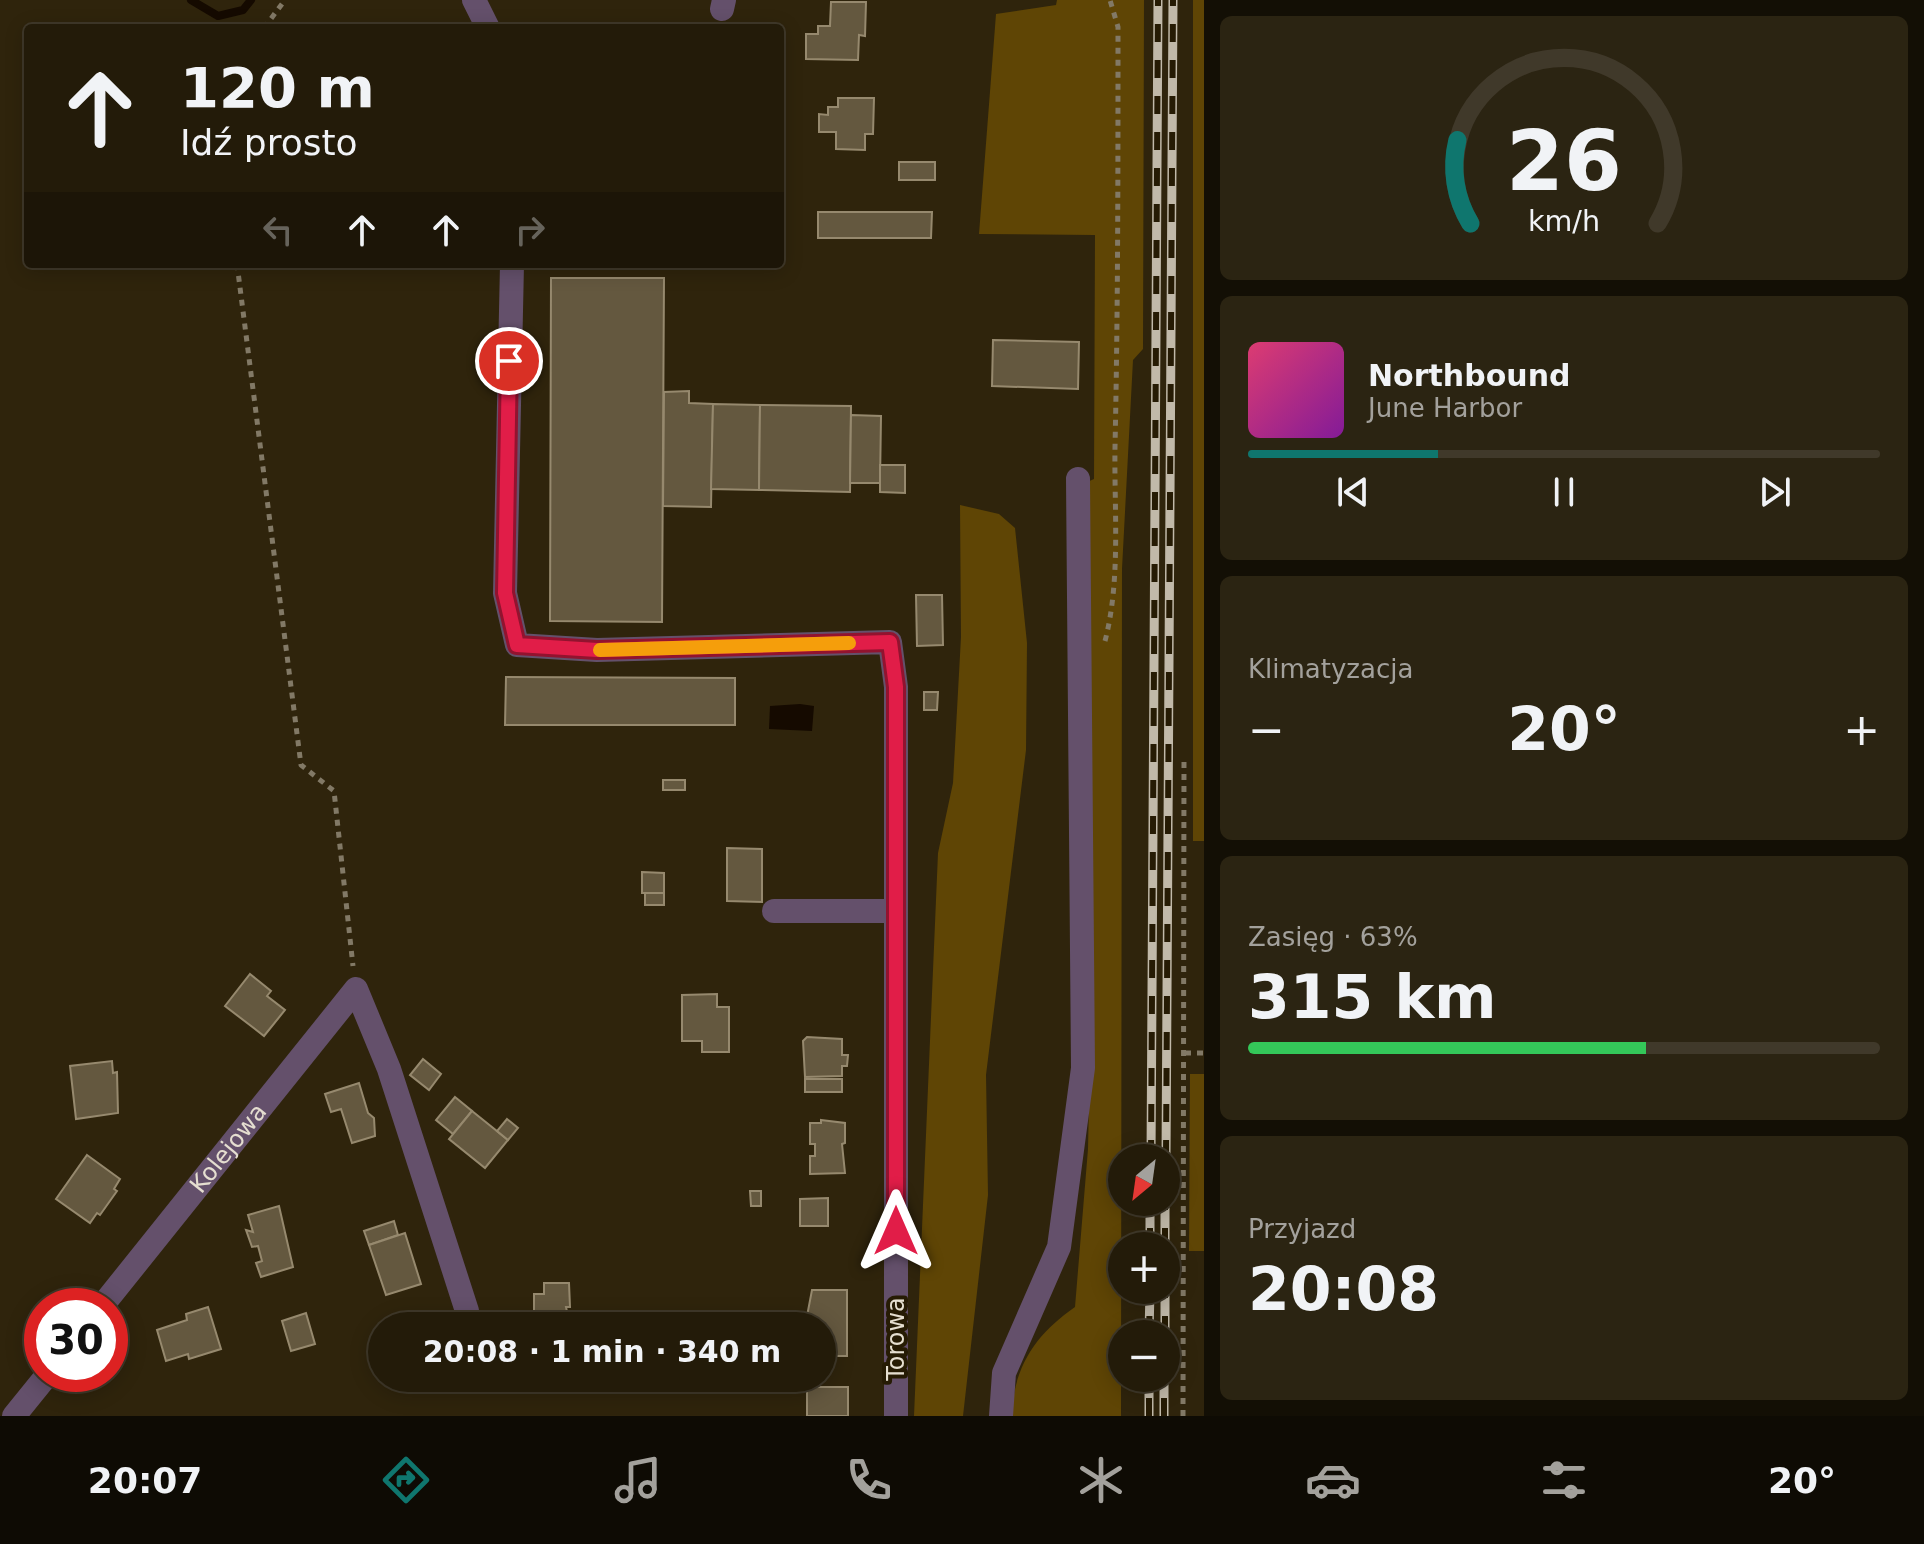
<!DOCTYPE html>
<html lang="pl">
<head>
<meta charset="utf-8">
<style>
	:root { --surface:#231b09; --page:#2b2412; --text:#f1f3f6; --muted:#a3a19c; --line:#40392a; --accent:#0f766e }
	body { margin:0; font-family:"DejaVu Sans",sans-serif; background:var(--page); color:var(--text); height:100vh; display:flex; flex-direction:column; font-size:30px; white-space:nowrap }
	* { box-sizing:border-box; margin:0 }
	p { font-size:26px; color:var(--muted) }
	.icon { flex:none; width:44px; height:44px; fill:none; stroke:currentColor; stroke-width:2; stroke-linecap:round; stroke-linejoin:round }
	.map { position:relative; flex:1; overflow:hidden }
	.side { display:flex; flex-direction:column; gap:16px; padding:16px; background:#130f05; width:720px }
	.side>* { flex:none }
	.guide { position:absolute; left:24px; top:24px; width:760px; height:244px; border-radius:8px; box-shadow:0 4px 20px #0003,0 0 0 2px var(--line); background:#231b09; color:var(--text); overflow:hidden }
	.needle { width:52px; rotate:209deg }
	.fabs { position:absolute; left:1108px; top:1144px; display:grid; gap:16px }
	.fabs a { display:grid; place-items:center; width:72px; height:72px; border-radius:50%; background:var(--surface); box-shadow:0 4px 20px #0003,0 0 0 2px var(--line); font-size:40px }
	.speed { position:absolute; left:24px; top:1288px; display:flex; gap:16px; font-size:40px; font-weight:700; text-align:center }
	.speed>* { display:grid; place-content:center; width:104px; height:104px; border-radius:50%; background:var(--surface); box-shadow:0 4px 20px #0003,0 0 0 2px var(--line); line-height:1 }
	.speed .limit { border:12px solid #d22; background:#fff; color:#111 }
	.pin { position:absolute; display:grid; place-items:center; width:68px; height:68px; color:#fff; margin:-34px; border:4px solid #fff; border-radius:50%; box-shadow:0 2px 8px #0007 }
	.me { position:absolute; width:88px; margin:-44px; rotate:0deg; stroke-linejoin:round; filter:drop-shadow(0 0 6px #0008) }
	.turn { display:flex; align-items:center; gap:28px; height:168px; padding:0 24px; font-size:36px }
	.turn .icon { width:104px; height:104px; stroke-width:2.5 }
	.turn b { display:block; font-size:56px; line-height:68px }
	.lanes { display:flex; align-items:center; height:76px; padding:0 24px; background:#0003; justify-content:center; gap:40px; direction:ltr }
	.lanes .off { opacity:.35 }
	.big { font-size:60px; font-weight:700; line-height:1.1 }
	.side .widget { flex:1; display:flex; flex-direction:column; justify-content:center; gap:12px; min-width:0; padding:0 28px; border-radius:12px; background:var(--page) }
	.side .dial { align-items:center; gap:0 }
	.dial svg { height:208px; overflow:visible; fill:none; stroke:var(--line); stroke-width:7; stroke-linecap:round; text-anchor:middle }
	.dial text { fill:var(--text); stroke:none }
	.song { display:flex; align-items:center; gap:24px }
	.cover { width:96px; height:96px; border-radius:12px; background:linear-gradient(135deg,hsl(340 70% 55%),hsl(290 70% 35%)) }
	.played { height:8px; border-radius:4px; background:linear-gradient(90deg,var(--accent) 30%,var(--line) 30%) }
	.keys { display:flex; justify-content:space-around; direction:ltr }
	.heat { display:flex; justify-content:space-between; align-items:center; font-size:44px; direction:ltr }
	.charge { height:12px; border-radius:6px; background:linear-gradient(90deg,#34c759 63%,var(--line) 0) }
	.trip { position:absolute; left:368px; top:1312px; width:468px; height:80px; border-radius:40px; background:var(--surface); box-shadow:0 4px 20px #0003,0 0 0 2px var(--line); font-weight:700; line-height:80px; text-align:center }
	.tabs { display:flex; height:128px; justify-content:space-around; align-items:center; background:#0e0b04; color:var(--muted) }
	.tabs .icon { width:56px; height:56px }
	.tabs .active { color:var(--accent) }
	.tabs b { font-size:36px; color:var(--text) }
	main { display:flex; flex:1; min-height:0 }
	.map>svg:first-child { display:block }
</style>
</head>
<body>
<main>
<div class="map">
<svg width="1204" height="1416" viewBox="0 0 1204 1416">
	<rect width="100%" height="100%" fill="#2f240c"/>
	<!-- green -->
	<g fill="#5f4505">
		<path d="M1057,0H1144L1143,349L1133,360L1122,569L1121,1416H1012C1013,1367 1036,1334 1075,1307L1088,1149L1091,1007L1085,483L1094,479L1095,235L979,234L996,14L1056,5Z"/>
		<rect x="1193" y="0" width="11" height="841"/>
		<polygon points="960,505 999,514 1015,528 1027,643 1026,750 986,1075 988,1195 963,1416 914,1416 938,853 953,783 961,637"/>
		<polygon points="1190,1074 1204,1074 1204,1251 1189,1251"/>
	</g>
	<!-- water -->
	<polygon fill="#150a00" points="800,704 814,706 812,731 769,729 770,706"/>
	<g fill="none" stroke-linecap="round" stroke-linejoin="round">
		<!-- stream -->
		<polyline stroke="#150a00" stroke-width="8" points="191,0 218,16 243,10 251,0"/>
	</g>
	<!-- building -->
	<g fill="#64583f" stroke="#96896e" stroke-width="2">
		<polygon points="831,2 866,2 865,36 859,35 858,60 806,59 806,34 818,34 818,26 830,26"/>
		<polygon points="838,98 874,98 873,134 865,134 865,150 836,149 836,132 819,132 819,114 828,115 828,107 838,107"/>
		<rect x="899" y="162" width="36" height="18"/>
		<polygon points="818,212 932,212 931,238 818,238"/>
		<polygon points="551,278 664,278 662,622 550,621"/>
		<polygon points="993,340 1079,342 1078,389 992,386"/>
		<polygon points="689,391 689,403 713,404 711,507 663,506 664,392"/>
		<polygon points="713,404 760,405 759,490 711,489"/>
		<polygon points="760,405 851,406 850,492 759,490"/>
		<polygon points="851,415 881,416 880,483 850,483"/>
		<polygon points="880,465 905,465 905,493 880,492"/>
		<polygon points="916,595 942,595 943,645 917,646"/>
		<polygon points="506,677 735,678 735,725 505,725"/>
		<polygon points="924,692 938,692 937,710 924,710"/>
		<rect x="663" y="780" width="22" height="10"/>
		<polygon points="727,848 762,849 762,902 727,901"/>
		<polygon points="642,872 664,873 664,893 642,893"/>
		<rect x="645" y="893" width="19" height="12"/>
		<polygon points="250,974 271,991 267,996 285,1010 264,1036 225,1006"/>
		<polygon points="717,994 717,1007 729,1007 729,1052 702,1052 702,1041 682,1041 682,995"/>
		<polygon points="807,1037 842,1039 842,1055 848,1055 847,1066 842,1066 842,1076 805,1077 803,1041"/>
		<polygon points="423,1059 441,1074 429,1090 410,1075"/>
		<polygon points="112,1061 113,1073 117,1072 118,1113 76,1119 70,1066"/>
		<rect x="805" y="1079" width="37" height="13"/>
		<polygon points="359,1083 368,1113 374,1118 375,1136 352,1143 341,1109 331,1112 325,1094"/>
		<polygon points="455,1097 472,1111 453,1134 436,1120"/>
		<polygon points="472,1111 508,1140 485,1168 449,1139"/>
		<polygon points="507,1119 518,1128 508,1140 497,1131"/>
		<polygon points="821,1120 845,1123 845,1143 842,1144 845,1173 810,1174 810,1156 815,1156 815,1144 810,1144 810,1123 821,1123"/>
		<polygon points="87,1155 120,1179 114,1189 117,1191 100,1215 97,1213 90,1223 56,1199"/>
		<polygon points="750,1191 761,1191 761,1206 751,1206"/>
		<polygon points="828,1198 828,1226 800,1226 800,1199"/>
		<polygon points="279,1206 293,1267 261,1277 256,1263 262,1261 258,1246 252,1247 246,1230 253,1232 248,1215"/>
		<polygon points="394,1221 398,1235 369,1245 364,1231"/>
		<polygon points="405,1233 421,1284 386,1295 369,1245"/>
		<polygon points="544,1283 569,1283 570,1307 566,1307 570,1326 534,1326 534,1294 544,1294"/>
		<polygon points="812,1290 847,1290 847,1356 822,1356 822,1326 812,1326 807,1316"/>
		<polygon points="208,1307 221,1349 189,1359 188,1354 166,1361 157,1330 187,1320 186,1314"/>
		<polygon points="306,1313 315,1344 291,1351 282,1321"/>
		<rect x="807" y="1387" width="41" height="29"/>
	</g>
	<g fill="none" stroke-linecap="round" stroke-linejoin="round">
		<!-- path -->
		<g stroke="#827966" stroke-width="5" stroke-dasharray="6 6" stroke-linecap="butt">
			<polyline points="264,28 285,0"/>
			<polyline points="237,264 301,765 334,791 353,966"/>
			<path d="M1105,641C1121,580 1114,509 1115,447C1118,307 1118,167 1118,27L1110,0"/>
			<polyline points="1185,1053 1204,1053"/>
			<polyline points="1183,1416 1184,756"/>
		</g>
		<!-- minor -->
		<g stroke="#64506b" stroke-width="24">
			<polyline points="474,0 488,28"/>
			<polyline points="722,9 724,0"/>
			<polyline points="512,264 505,593 517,645 597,650 890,642 896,687 896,1416"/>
			<polyline points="774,911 896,911"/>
			<path id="s1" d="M102,1306L356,989L389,1069L467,1311"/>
			<polyline points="14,1416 48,1374"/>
			<polyline points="1001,1416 1004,1373 1059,1247 1083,1068 1078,479"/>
		</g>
		<!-- rail casing -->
		<g stroke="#c1b9a9" stroke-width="9">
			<g id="rail">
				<polyline points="1151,1158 1158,0"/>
				<polyline points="1166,1158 1173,0"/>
				<polyline points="1150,1246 1150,1202"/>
				<polyline points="1165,1246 1165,1202"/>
				<polyline points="1149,1334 1150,1290"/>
				<polyline points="1165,1334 1165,1290"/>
				<polyline points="1149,1416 1149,1378"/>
				<polyline points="1164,1416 1164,1378"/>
			</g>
		</g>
		<!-- rail -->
		<use href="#rail" stroke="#261b04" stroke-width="6" stroke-dasharray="18" stroke-linecap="butt"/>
	</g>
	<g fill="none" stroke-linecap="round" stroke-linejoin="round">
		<!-- route casing -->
		<g stroke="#92132f" stroke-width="20">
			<polyline id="route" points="509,361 505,593 517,645 597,650 890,642 896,687 896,1231"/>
		</g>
		<!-- route -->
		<use href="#route" stroke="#e11d48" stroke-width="14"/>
		<!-- slow -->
		<polyline stroke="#f59e0b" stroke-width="14" points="600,650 849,643"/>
	</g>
	<g text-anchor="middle" stroke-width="8" stroke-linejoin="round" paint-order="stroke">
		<!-- street labels -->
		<g font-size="24" fill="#e5ded0" stroke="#261b04">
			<text dy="8" stroke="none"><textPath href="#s1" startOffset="202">Kolejowa</textPath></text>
			<text transform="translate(896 1339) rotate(-90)" y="8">Torowa</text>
		</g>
	</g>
</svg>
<div class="fabs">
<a><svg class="needle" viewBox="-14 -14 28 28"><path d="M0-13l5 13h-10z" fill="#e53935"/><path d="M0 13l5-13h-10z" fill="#a3a19c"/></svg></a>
<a>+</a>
<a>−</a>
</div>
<div class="speed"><div class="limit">30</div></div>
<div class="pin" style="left:509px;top:361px;background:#d93025"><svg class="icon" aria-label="arrive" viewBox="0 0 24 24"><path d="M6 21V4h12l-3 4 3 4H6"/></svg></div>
<svg class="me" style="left:896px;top:1231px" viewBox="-20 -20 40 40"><path d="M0-17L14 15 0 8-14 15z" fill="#e11d48" stroke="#fff" stroke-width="4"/></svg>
<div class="trip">20:08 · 1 min · 340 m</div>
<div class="guide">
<div class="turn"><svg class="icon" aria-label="ahead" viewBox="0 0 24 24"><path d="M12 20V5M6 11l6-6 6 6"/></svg><div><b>120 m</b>Idź prosto</div></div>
<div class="lanes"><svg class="icon off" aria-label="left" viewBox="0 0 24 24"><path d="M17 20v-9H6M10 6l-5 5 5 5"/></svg><svg class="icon" aria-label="ahead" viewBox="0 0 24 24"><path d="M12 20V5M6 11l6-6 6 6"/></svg><svg class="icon" aria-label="ahead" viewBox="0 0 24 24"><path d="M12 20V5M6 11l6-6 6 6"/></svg><svg class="icon off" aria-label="right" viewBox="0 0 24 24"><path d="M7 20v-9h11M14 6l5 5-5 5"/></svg></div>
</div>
</div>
<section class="side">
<div class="widget dial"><svg viewBox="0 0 100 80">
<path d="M14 69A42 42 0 1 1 86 69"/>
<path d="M14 69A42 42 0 0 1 9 37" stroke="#0f766e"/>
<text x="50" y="56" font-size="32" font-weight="700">26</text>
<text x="50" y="72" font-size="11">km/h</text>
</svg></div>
<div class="widget">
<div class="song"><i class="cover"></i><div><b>Northbound</b><p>June Harbor</p></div></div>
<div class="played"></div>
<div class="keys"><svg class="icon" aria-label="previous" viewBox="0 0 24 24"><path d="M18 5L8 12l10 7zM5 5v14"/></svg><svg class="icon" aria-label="pause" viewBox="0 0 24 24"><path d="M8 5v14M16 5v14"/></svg><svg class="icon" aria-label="next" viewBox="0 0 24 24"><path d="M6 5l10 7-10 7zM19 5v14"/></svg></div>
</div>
<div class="widget"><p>Klimatyzacja</p>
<div class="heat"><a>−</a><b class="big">20°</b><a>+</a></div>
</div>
<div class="widget"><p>Zasięg · 63%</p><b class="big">315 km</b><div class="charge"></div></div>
<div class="widget"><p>Przyjazd</p><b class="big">20:08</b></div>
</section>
</main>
<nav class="tabs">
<b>20:07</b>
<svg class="icon active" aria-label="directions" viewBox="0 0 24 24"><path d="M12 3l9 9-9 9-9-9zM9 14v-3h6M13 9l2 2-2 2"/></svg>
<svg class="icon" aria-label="music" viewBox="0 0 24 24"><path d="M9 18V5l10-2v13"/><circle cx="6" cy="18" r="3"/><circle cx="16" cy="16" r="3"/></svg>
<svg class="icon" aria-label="phone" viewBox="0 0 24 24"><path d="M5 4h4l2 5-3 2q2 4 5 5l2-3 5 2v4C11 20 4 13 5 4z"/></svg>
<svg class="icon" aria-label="climate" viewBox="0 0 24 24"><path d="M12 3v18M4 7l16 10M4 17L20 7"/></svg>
<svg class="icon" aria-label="car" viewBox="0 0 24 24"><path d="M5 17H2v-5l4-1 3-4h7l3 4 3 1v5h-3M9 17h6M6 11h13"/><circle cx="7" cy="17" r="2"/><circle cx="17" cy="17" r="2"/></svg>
<svg class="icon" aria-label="filters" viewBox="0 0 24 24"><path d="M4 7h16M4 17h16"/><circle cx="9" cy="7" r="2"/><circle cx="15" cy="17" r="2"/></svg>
<b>20°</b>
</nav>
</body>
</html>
